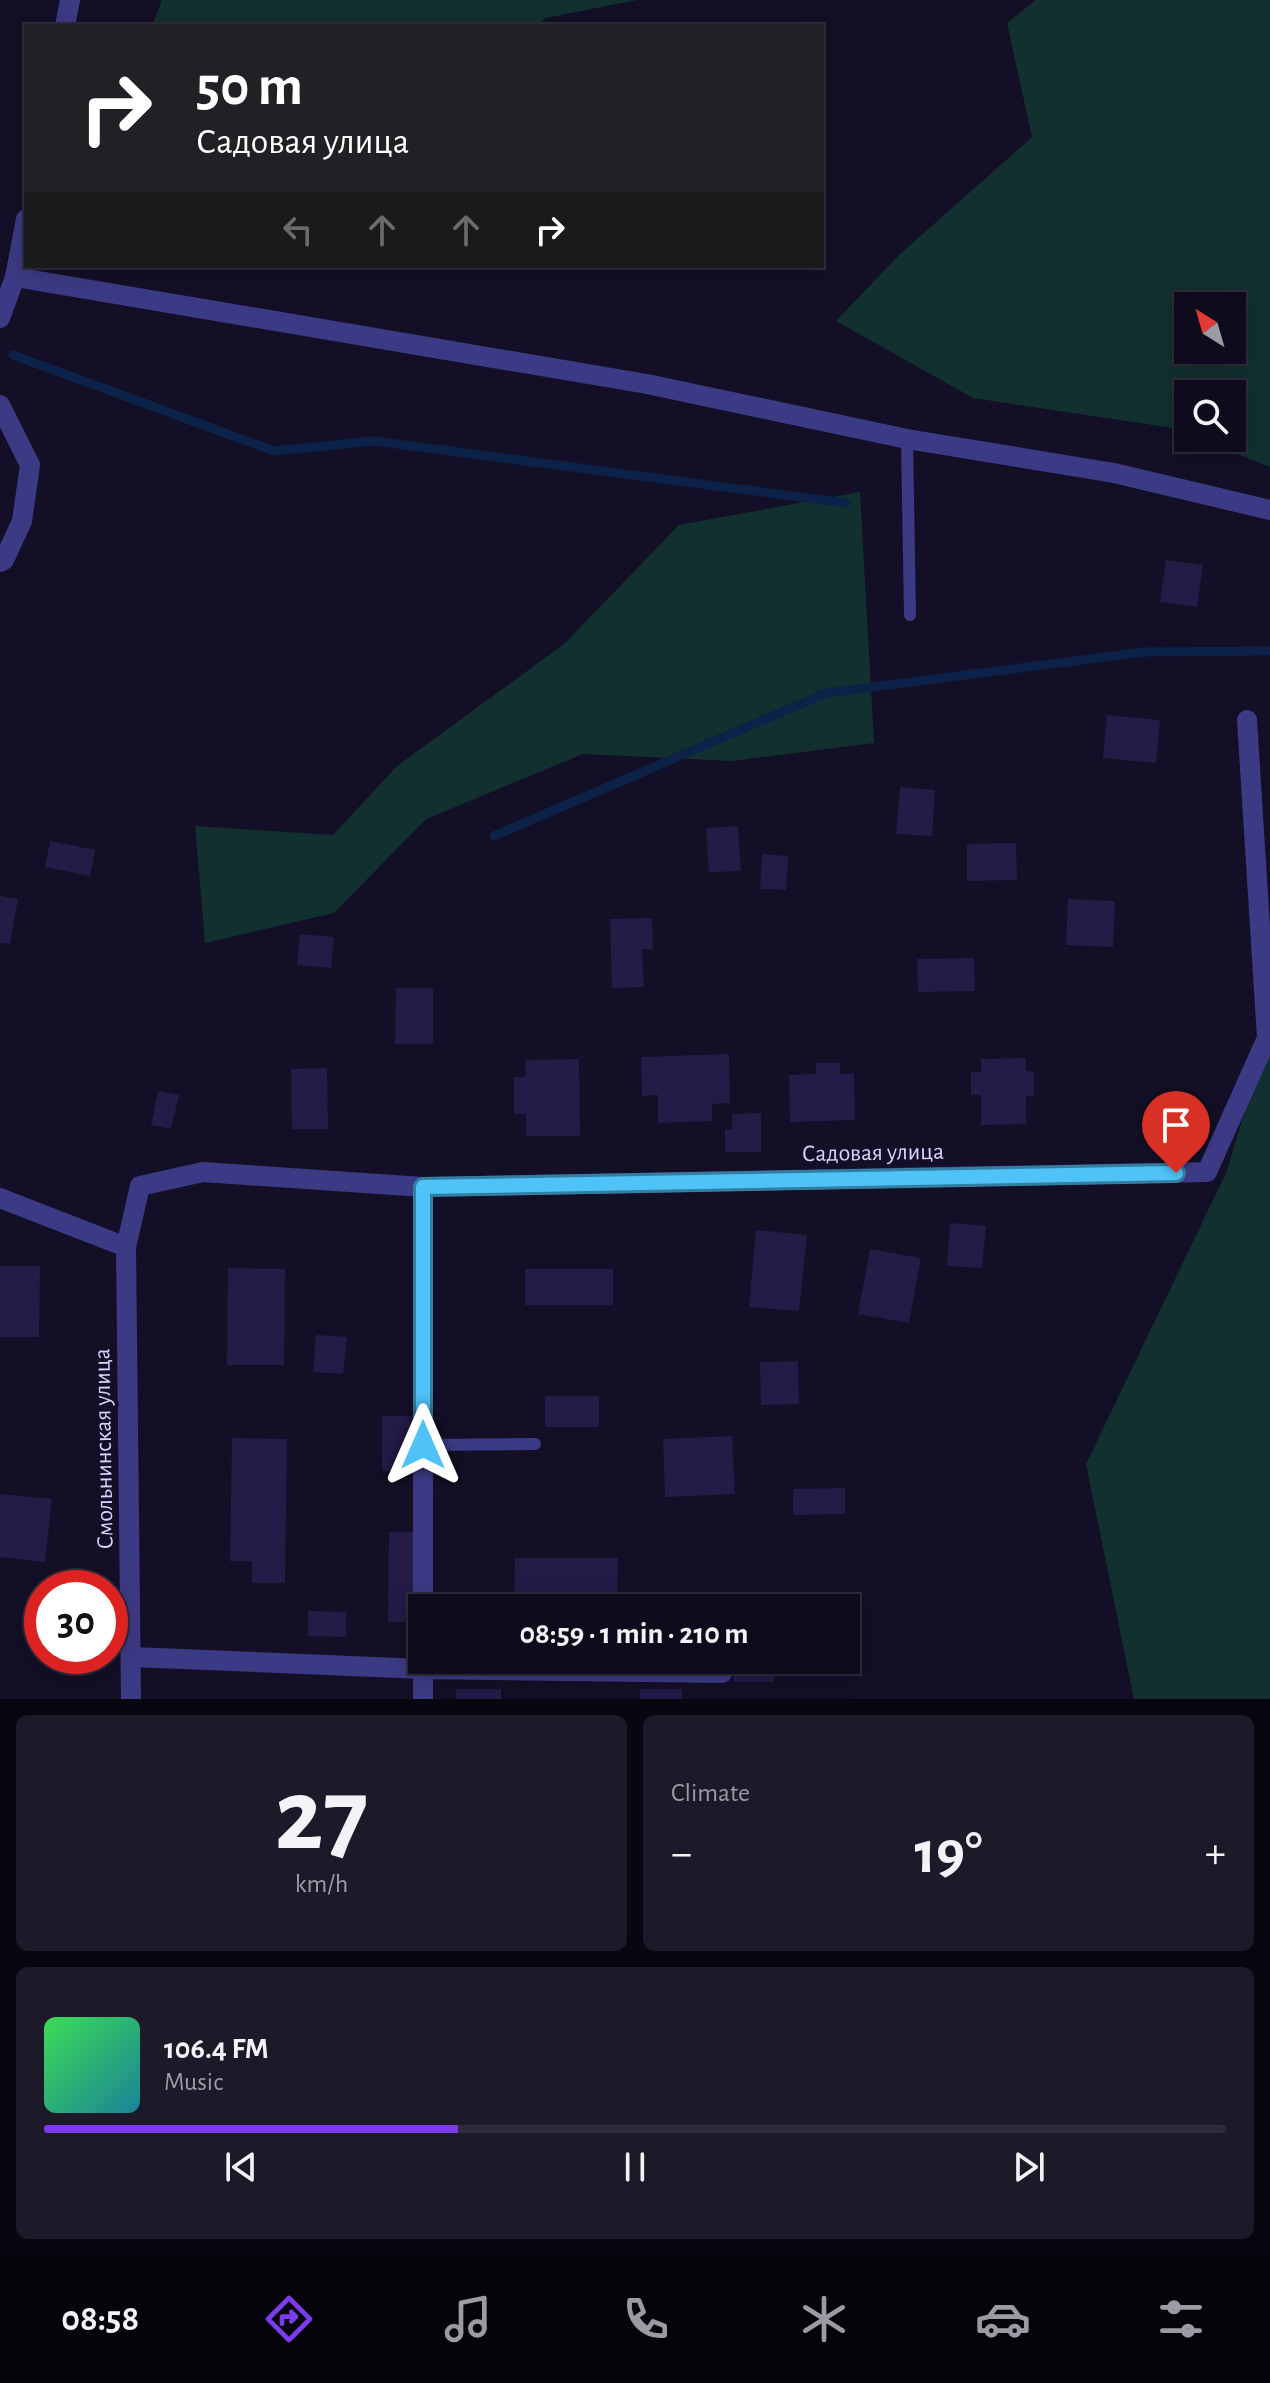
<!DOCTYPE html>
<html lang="en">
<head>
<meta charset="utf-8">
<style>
	:root { --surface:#0e0b1c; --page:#1c1929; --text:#f1f3f6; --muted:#9b9ba3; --line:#2e2b3b; --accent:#7c3aed }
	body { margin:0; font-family:"Alegreya Sans",sans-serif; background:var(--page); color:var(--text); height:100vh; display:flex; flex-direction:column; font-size:30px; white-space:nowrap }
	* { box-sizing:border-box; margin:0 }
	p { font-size:26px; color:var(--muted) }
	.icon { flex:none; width:44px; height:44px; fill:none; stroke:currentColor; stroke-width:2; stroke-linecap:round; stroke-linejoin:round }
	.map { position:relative; height:1699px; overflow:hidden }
	.side { display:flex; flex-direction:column; gap:16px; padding:16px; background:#08060f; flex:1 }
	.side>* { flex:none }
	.hud { position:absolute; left:24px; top:24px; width:800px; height:244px; border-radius:0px; box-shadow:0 4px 20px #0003,0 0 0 2px var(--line); background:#202124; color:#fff; overflow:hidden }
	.needle { width:52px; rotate:323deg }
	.controls { position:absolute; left:1174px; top:292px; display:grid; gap:16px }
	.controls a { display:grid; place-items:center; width:72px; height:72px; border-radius:0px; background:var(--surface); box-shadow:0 4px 20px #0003,0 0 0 2px var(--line); font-size:40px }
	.speed { position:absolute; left:24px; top:1570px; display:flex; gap:16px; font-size:40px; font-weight:700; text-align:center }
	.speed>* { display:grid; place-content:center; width:104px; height:104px; border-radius:50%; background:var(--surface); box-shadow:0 4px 20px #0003,0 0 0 2px var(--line); line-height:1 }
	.speed .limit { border:12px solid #d22; background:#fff; color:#111 }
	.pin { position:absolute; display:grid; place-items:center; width:68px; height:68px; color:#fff; margin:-82px -34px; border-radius:50% 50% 50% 0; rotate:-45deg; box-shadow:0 0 8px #0007 }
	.pin .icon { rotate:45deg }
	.me { position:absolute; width:88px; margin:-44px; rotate:0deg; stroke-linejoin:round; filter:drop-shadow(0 0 6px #0008) }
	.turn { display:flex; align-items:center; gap:28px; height:168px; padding:0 40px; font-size:36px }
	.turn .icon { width:104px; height:104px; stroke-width:2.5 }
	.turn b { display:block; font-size:56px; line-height:68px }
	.lanes { display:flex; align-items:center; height:76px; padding:0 40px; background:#0003; justify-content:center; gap:40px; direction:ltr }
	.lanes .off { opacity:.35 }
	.big { font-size:60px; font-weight:700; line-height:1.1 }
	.side .tile { flex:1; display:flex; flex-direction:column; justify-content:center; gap:12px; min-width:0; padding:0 28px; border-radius:12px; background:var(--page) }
	.side .dial { align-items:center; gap:0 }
	.dial b { font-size:104px; line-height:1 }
	.song { display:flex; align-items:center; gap:24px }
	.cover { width:96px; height:96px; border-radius:12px; background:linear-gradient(135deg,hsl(130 70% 55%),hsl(190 70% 35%)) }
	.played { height:8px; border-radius:4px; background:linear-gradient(90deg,var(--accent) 35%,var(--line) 35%) }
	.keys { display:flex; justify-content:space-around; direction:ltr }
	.heat { display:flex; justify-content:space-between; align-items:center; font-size:44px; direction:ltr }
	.side .tiles { flex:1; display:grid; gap:16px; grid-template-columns:1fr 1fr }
	.tile:last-child { grid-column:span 2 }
	.trip { position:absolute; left:408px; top:1594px; width:452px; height:80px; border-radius:0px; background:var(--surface); box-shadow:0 4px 20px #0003,0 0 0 2px var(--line); font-weight:700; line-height:80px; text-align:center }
	.dock { display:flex; height:128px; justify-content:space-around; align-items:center; background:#06040b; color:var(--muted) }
	.dock .icon { width:56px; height:56px }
	.dock .on { color:var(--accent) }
	.dock b { font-size:36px; color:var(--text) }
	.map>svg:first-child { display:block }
</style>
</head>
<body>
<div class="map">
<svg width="1270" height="1699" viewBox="0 0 1270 1699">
	<rect width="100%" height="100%" fill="#130f26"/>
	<!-- green -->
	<g fill="#12302f" fill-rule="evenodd">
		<polygon points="162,0 637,0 546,18 537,26 152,26"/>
		<path d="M1036,0H1270V467L1197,438H1232V394H1188V434L1173,428L973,398L836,321L899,255L1032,137L1007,23ZM1188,306H1232V350H1188Z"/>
		<polygon points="860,492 874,743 732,761 583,754 426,819 334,913 205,943 195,826 333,835 397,766 564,644 679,525"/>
		<polygon points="1270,1029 1270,1699 1134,1699 1086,1464 1226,1173"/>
	</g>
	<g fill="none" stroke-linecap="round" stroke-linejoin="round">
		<!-- stream -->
		<g stroke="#0c2248" stroke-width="9">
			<polyline points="13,355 274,451 374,441 846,503"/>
			<polyline points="494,836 826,693 1144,652 1270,651"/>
		</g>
	</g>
	<!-- building -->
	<g fill="#241b47">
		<polygon points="1166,560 1203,565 1197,607 1160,602"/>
		<polygon points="1107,715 1160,720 1156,763 1103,758"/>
		<polygon points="900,787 935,790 932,836 896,834"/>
		<polygon points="738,826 741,871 709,872 706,828"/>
		<polygon points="50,841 95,850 90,876 45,867"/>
		<polygon points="1016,843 1017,880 967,881 967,844"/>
		<polygon points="762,854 788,856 786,890 760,889"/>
		<polygon points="0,896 18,899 10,944 0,943"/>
		<polygon points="1068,899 1115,901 1113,947 1066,945"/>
		<polygon points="652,918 653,949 642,949 644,987 612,988 610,919"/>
		<polygon points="300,934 334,937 331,968 297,965"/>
		<polygon points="974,958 975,991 918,992 917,959"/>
		<polygon points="396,988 433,988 433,1044 395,1044"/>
		<polygon points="729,1054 730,1103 712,1104 712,1121 658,1123 658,1095 642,1096 641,1057"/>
		<polygon points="1026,1058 1026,1071 1034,1072 1034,1097 1026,1096 1026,1124 981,1125 981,1095 971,1095 971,1072 981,1072 981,1059"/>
		<polygon points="579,1059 580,1136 526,1136 526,1114 514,1114 514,1077 525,1077 526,1060"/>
		<polygon points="816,1063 840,1063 840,1074 854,1073 855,1120 790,1122 789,1075 816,1074"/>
		<polygon points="327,1068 328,1129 292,1129 291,1069"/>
		<polygon points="158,1091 179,1095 171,1129 151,1125"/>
		<polygon points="761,1113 761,1152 725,1152 725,1129 732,1129 732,1114"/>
		<polygon points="950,1223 986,1226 982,1268 947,1266"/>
		<polygon points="756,1230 807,1235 799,1311 749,1307"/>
		<polygon points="870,1249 921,1258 909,1323 858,1314"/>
		<polygon points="0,1266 40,1266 39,1337 0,1337"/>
		<polygon points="228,1268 285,1269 284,1365 227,1365"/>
		<rect x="525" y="1269" width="88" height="36"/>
		<polygon points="316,1335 347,1337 343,1374 313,1372"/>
		<polygon points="798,1361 799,1404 761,1405 760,1362"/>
		<rect x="545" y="1396" width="54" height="31"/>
		<rect x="382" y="1416" width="34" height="55"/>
		<polygon points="732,1436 735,1494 665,1497 663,1439"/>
		<polygon points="232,1438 287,1439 285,1583 252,1583 252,1561 230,1561"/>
		<polygon points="845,1488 845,1514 793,1515 793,1489"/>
		<polygon points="0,1494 52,1499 45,1562 0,1557"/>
		<polygon points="389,1532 416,1532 416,1622 388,1622"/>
		<polygon points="515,1558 618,1558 617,1605 514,1605"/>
		<polygon points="308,1611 346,1612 346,1637 308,1636"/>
		<polygon points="734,1660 775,1660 774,1682 734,1682"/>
		<rect x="456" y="1689" width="45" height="10"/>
		<rect x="640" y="1689" width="42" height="10"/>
	</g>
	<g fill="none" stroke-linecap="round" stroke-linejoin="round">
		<!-- lane -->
		<g stroke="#3d3a85" stroke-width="12">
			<polyline points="907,439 910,615"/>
			<polyline points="423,1445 535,1444"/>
		</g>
		<!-- street -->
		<g stroke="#3d3a85" stroke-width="20">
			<polyline points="65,26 70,0"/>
			<polyline points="15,277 647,384 907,439 1114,473 1270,510"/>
			<polyline points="0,318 15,277 26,219"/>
			<polyline points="0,405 30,465 22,521 4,560 0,562"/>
			<polyline points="0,1198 126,1247"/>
			<polyline points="423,1608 423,1187"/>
			<polyline points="132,1657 423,1669 722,1673"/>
			<polyline points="423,1660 423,1699"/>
			<polyline points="131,1699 126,1247 140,1186 203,1172 423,1187 1207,1172 1267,1038 1247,720"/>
		</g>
	</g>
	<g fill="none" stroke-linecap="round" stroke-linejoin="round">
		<!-- route casing -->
		<g stroke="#337fa1" stroke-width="20">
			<polyline id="route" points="423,1445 423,1187 1176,1173"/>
		</g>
		<!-- route -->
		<use href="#route" stroke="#4fc3f7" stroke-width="14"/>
	</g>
	<g text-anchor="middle" stroke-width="8" stroke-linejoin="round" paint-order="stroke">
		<!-- street labels -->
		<g font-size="24" fill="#d9d4ff" stroke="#130f26">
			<text transform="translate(873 1152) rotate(-1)" y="8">Садовая улица</text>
			<text transform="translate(103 1449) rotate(-91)" y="8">Смольнинская улица</text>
		</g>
	</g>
</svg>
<div class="controls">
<a><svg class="needle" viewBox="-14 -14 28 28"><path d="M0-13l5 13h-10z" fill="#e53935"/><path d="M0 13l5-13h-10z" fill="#9b9ba3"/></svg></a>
<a><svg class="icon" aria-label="search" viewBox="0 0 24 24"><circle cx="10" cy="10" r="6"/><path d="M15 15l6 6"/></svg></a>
</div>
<div class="speed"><div class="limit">30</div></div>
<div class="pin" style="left:1176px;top:1173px;background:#d93025"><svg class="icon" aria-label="arrive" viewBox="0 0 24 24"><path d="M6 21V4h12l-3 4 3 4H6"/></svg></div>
<svg class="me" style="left:423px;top:1445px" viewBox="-20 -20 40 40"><path d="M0-17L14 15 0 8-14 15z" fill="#4fc3f7" stroke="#fff" stroke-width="4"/></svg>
<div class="trip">08:59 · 1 min · 210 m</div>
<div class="hud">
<div class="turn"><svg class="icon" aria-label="right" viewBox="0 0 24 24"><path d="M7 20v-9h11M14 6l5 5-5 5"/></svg><div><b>50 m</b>Садовая улица</div></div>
<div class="lanes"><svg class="icon off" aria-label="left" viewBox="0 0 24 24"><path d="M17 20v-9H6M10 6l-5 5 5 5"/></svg><svg class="icon off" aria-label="ahead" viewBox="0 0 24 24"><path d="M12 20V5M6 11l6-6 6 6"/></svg><svg class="icon off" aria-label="ahead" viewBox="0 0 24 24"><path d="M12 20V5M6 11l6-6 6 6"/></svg><svg class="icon" aria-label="right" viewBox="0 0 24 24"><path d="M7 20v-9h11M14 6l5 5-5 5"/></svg></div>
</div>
</div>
<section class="side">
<div class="tiles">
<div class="tile dial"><b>27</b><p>km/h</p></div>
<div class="tile"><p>Climate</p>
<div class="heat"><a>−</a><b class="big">19°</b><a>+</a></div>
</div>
<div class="tile">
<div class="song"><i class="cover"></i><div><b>106.4 FM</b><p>Music</p></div></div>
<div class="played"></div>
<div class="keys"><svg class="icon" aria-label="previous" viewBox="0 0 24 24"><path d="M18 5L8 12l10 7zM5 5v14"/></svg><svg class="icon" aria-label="pause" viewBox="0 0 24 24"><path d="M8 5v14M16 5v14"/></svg><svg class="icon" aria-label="next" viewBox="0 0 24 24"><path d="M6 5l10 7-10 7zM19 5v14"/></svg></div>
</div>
</div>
</section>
<nav class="dock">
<b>08:58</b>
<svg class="icon on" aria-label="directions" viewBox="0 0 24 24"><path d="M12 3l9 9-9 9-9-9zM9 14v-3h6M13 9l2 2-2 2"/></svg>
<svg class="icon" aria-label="music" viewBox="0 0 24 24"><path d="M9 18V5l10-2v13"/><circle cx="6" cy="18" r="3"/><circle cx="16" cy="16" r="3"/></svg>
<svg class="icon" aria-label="phone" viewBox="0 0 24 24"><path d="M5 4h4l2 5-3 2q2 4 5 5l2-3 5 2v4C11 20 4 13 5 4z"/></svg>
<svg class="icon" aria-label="climate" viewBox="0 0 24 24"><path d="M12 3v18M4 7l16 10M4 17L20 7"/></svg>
<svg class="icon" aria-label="car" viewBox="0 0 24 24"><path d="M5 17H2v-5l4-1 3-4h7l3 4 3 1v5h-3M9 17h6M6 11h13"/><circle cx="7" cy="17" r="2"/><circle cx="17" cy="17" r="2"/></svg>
<svg class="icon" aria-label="filters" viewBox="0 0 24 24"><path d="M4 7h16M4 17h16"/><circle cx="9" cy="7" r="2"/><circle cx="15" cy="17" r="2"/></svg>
</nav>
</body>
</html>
